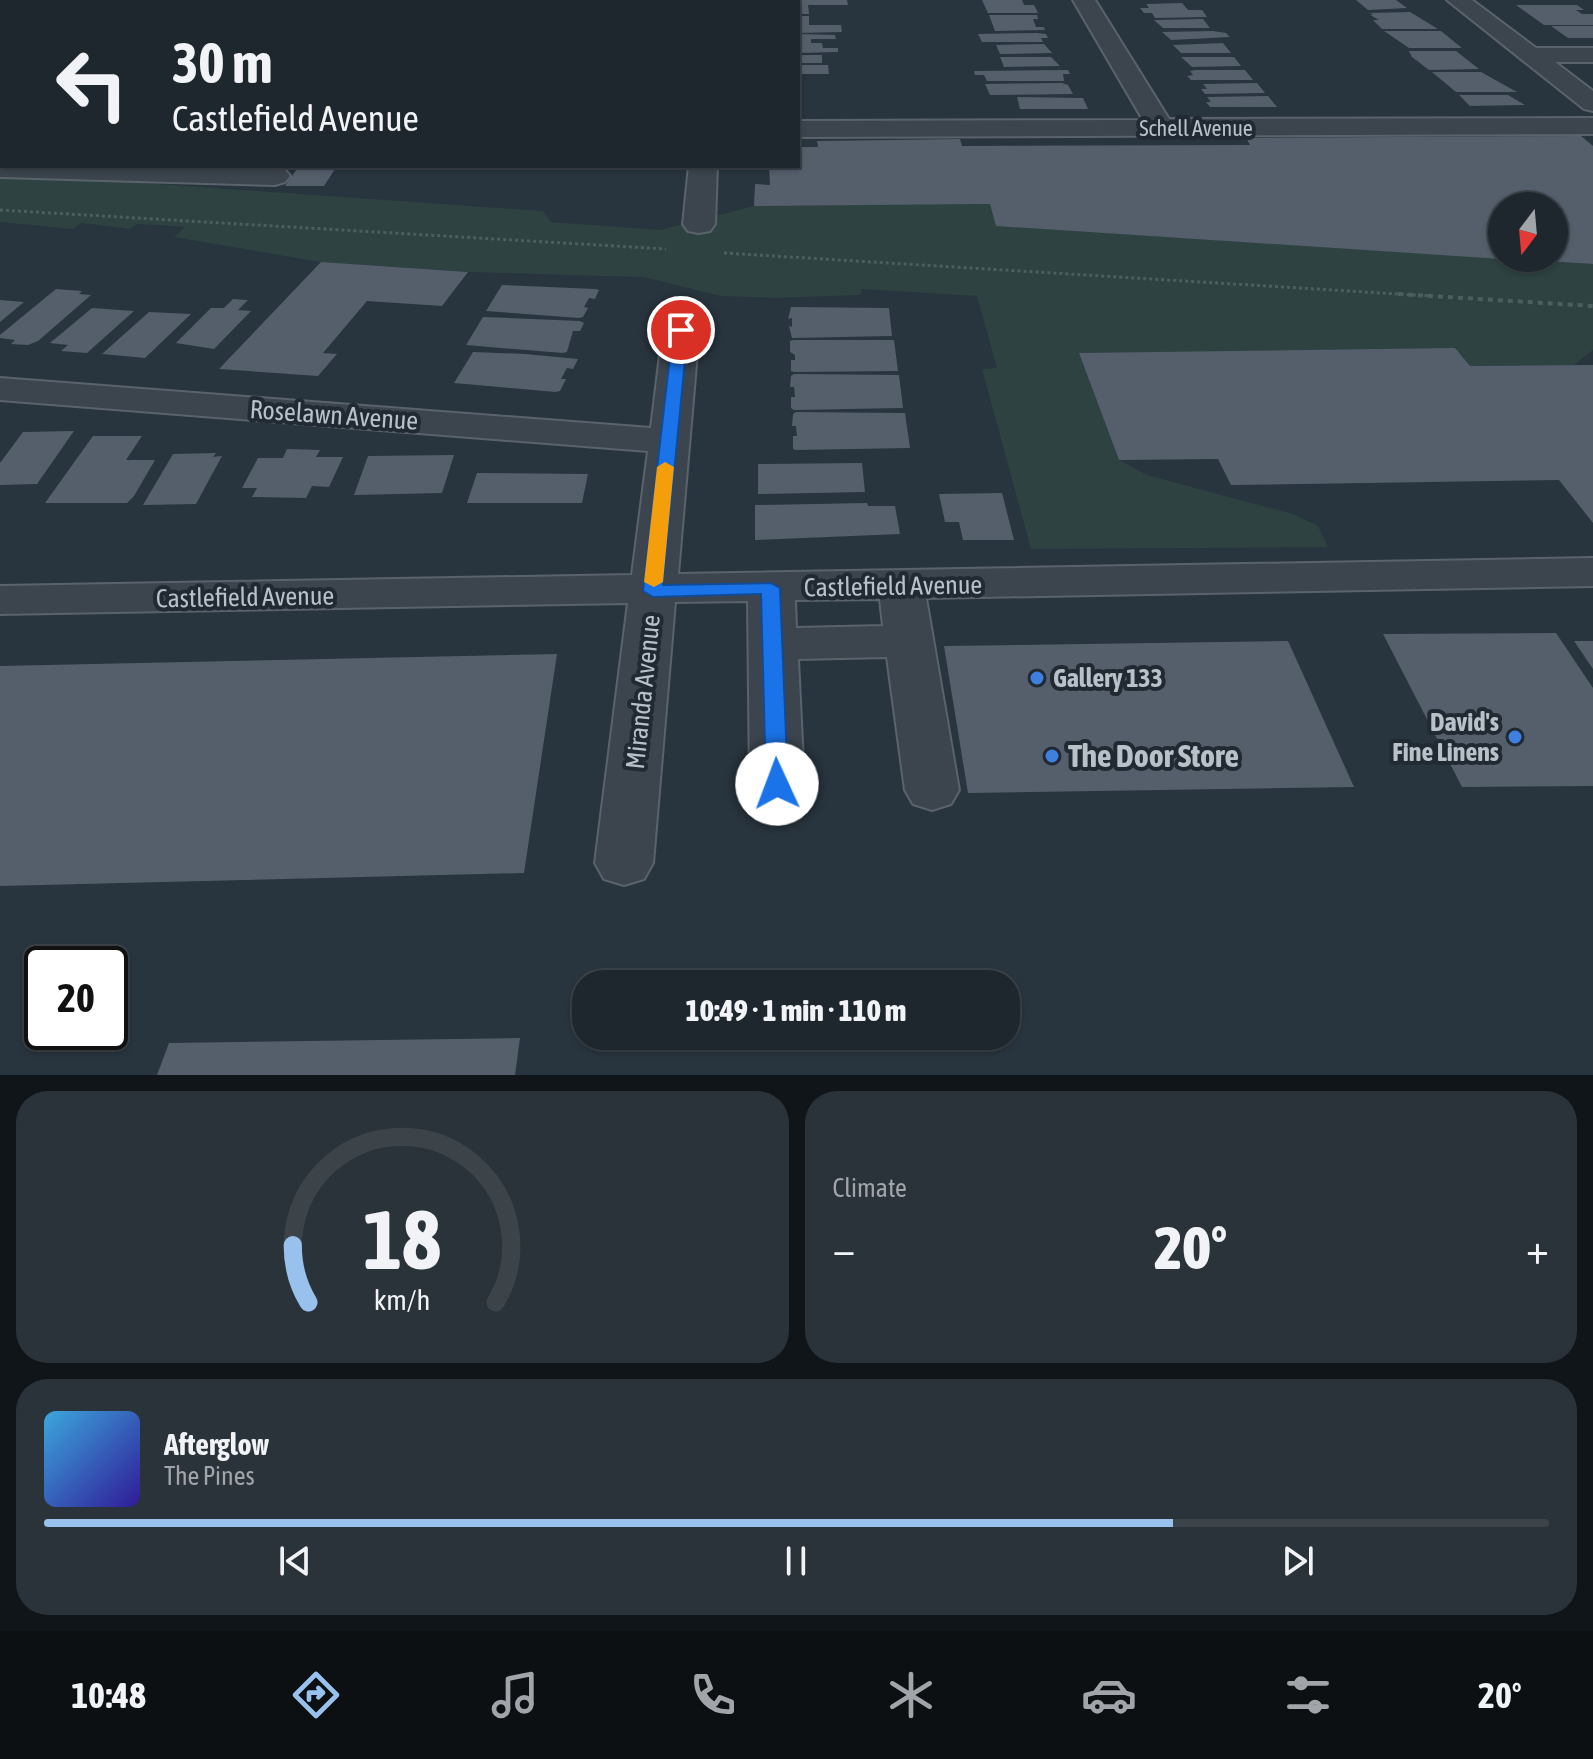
<!DOCTYPE html>
<html lang="en">
<head>
<meta charset="utf-8">
<style>
	:root { --surface:#1e272e; --page:#2b333a; --text:#f1f3f6; --muted:#a1a5aa; --line:#3c444a; --accent:#98c2ed }
	body { margin:0; font-family:"Asap Condensed",sans-serif; background:var(--page); color:var(--text); height:100vh; display:flex; flex-direction:column; font-size:30px; white-space:nowrap }
	* { box-sizing:border-box; margin:0 }
	p { font-size:26px; color:var(--muted) }
	.icon { flex:none; width:44px; height:44px; fill:none; stroke:currentColor; stroke-width:2; stroke-linecap:round; stroke-linejoin:round }
	.map { position:relative; height:1075px; overflow:hidden }
	.panel { display:flex; flex-direction:column; gap:16px; padding:16px; background:#101519; flex:1 }
	.panel>* { flex:none }
	.banner { position:absolute; left:0px; top:0px; width:800px; height:168px; box-shadow:0 2px 6px #0004,0 0 0 2px var(--line); background:#1e272e; color:var(--text); overflow:hidden }
	.needle { width:52px; rotate:196deg }
	.fabs { position:absolute; left:1488px; top:192px; display:grid; gap:16px }
	.fabs a { display:grid; place-items:center; width:80px; height:80px; border-radius:50%; background:var(--surface); box-shadow:0 2px 6px #0004,0 0 0 2px var(--line); font-size:40px }
	.speed { position:absolute; left:24px; top:946px; display:flex; gap:16px; font-size:40px; font-weight:700; text-align:center }
	.speed>* { display:grid; place-content:center; width:104px; height:104px; border-radius:50%; background:var(--surface); box-shadow:0 2px 6px #0004,0 0 0 2px var(--line); line-height:1 }
	.speed .limit { border:4px solid #111; border-radius:12px; background:#fff; color:#111 }
	.pin { position:absolute; display:grid; place-items:center; width:68px; height:68px; color:#fff; margin:-34px; border:4px solid #fff; border-radius:50%; box-shadow:0 2px 8px #0007 }
	.me { position:absolute; width:88px; margin:-44px; rotate:358deg; stroke-linejoin:round; filter:drop-shadow(0 0 6px #0008) }
	.turn { display:flex; align-items:center; gap:28px; height:168px; padding:0 40px; font-size:36px }
	.turn .icon { width:104px; height:104px; stroke-width:2.5 }
	.turn b { display:block; font-size:56px; line-height:68px }
	.big { font-size:60px; font-weight:800; line-height:1.1 }
	.panel .card { flex:1; display:flex; flex-direction:column; justify-content:center; gap:12px; min-width:0; padding:0 28px; border-radius:32px; background:var(--page) }
	.panel .dial { align-items:center; gap:0 }
	.dial svg { height:208px; overflow:visible; fill:none; stroke:var(--line); stroke-width:7; stroke-linecap:round; text-anchor:middle }
	.dial text { fill:var(--text); stroke:none }
	.song { display:flex; align-items:center; gap:24px }
	.cover { width:96px; height:96px; border-radius:12px; background:linear-gradient(135deg,hsl(200 70% 55%),hsl(250 70% 35%)) }
	.played { height:8px; border-radius:4px; background:linear-gradient(90deg,var(--accent) 75%,var(--line) 75%) }
	.keys { display:flex; justify-content:space-around; direction:ltr }
	.heat { display:flex; justify-content:space-between; align-items:center; font-size:44px; direction:ltr }
	.panel .tiles { flex:1; display:grid; gap:16px; grid-template-columns:1fr 1fr }
	.card:last-child { grid-column:span 2 }
	.trip { position:absolute; left:572px; top:970px; width:448px; height:80px; border-radius:32px; background:var(--surface); box-shadow:0 2px 6px #0004,0 0 0 2px var(--line); font-weight:800; line-height:80px; text-align:center }
	.tabs { display:flex; height:128px; justify-content:space-around; align-items:center; background:#0c1012; color:var(--muted) }
	.tabs .icon { width:56px; height:56px }
	.tabs .current { color:var(--accent) }
	.tabs b { font-size:36px; color:var(--text) }
	.map>svg:first-child { display:block }
</style>
</head>
<body>
<div class="map">
<svg width="1593" height="1075" viewBox="0 0 1593 1075">
	<rect width="100%" height="100%" fill="#28343e"/>
	<!-- green -->
	<polygon fill="#2d4241" points="0,173 543,211 551,222 660,230 754,206 990,204 997,226 1593,264 1593,350 1574,365 1470,366 1079,353 1119,460 1147,475 1293,514 1318,526 1328,547 1031,549 982,369 997,368 977,296 862,289 860,295 774,298 721,296 643,277 468,272 320,262 174,237 185,227 137,224 130,229 82,223 72,229 0,222"/>
	<!-- building -->
	<g fill="#545f6b">
		<polygon points="798,0 847,0 848,5 808,5 809,14 798,14"/>
		<polygon points="982,0 1022,0 1024,5 1034,5 1038,13 988,13"/>
		<polygon points="1356,0 1396,0 1407,8 1368,10"/>
		<polygon points="1182,3 1188,10 1202,10 1207,17 1155,18 1152,13 1144,13 1140,8 1149,8 1146,4"/>
		<polygon points="1516,5 1577,5 1584,10 1576,10 1582,14 1593,14 1593,25 1544,25"/>
		<polygon points="1410,12 1438,29 1382,29 1373,20 1379,20 1370,15 1373,15 1370,13"/>
		<polygon points="989,15 1037,15 1038,19 1033,19 1036,27 1044,27 1045,30 995,31"/>
		<polygon points="798,16 809,16 809,25 841,25 842,32 798,33"/>
		<polygon points="1203,19 1210,28 1163,28 1154,20"/>
		<polygon points="1551,26 1593,26 1593,38 1568,38"/>
		<polygon points="1213,31 1226,33 1230,37 1171,40 1162,32"/>
		<polygon points="1384,31 1441,31 1462,48 1409,48"/>
		<polygon points="1037,33 1046,34 1048,38 1041,38 1043,42 982,42 978,34"/>
		<polygon points="798,34 835,35 836,39 811,39 811,43 822,43 823,48 838,48 838,52 798,53"/>
		<polygon points="1223,43 1231,53 1181,53 1173,45"/>
		<polygon points="1044,44 1052,53 1000,54 996,45"/>
		<polygon points="1409,51 1456,51 1479,69 1429,70 1412,57"/>
		<rect x="798" y="55" width="24" height="8"/>
		<polygon points="1000,57 1051,57 1060,66 1004,67"/>
		<polygon points="1181,57 1234,57 1241,66 1192,67"/>
		<polygon points="798,65 828,65 829,74 798,74"/>
		<polygon points="1068,70 1070,74 1063,74 1064,81 987,81 984,75 975,75 974,71"/>
		<polygon points="1245,70 1253,80 1191,80 1187,76 1193,75 1190,71 1195,70"/>
		<polygon points="1432,72 1481,72 1517,92 1456,92"/>
		<polygon points="1062,83 1068,85 1073,94 990,95 985,84"/>
		<polygon points="1257,83 1265,93 1205,94 1201,89 1207,89 1203,84"/>
		<polygon points="1459,95 1508,95 1525,105 1470,106"/>
		<polygon points="1268,96 1277,107 1210,107 1206,102 1211,102 1207,97"/>
		<polygon points="1017,97 1083,98 1088,109 1020,109"/>
		<polygon points="1581,136 1593,146 1593,264 1529,260 1554,258 1554,206 1502,206 1502,259 996,226 990,204 754,206 755,184 770,185 769,166 798,166 798,147 818,147 817,141 960,139 962,146 1250,145 1246,138"/>
		<polygon points="299,166 337,166 324,186 285,186"/>
		<polygon points="321,262 468,272 442,306 367,301 323,353 337,354 318,376 219,369"/>
		<polygon points="502,285 595,289 599,290 595,299 589,298 584,307 588,308 583,317 579,318 486,311"/>
		<polygon points="56,289 82,291 79,294 91,295 38,341 28,345 11,344 15,340 0,338 0,335"/>
		<polygon points="233,299 248,300 238,310 251,311 214,349 176,343 211,308 224,308"/>
		<polygon points="0,300 24,302 0,322"/>
		<polygon points="791,307 889,308 892,336 792,338 789,326 792,327 792,318 788,319"/>
		<polygon points="92,308 134,311 87,353 61,351 68,345 50,343"/>
		<polygon points="149,312 191,314 145,358 102,354"/>
		<polygon points="483,317 580,321 584,323 580,331 573,331 567,352 563,353 466,345"/>
		<polygon points="793,340 894,340 898,371 794,372 791,371 791,360 795,360 795,355 790,352 790,341"/>
		<polygon points="1455,348 1470,366 1593,365 1593,523 1559,480 1231,485 1218,459 1119,460 1079,353"/>
		<polygon points="473,352 525,354 578,359 573,369 567,368 561,379 566,379 560,391 555,392 454,383"/>
		<polygon points="794,374 899,375 903,408 794,410 791,408 791,397 795,397 794,387 790,387 791,376"/>
		<polygon points="796,412 905,413 910,448 796,450 793,449 793,436 797,436 796,426 792,426 793,414"/>
		<polygon points="74,431 37,484 0,485 0,463 23,432"/>
		<polygon points="93,436 142,436 126,460 155,460 134,496 127,503 45,503"/>
		<polygon points="287,449 320,450 316,457 343,457 329,487 312,486 306,498 252,497 257,488 242,488 258,458 283,458"/>
		<polygon points="216,453 213,457 222,456 196,504 143,505 173,454"/>
		<polygon points="454,455 442,493 354,495 368,456"/>
		<polygon points="862,463 865,492 758,494 758,464"/>
		<polygon points="477,473 588,474 582,503 467,503"/>
		<polygon points="1002,493 1014,540 963,540 959,522 945,522 939,494"/>
		<polygon points="867,503 868,506 895,506 900,534 755,540 755,505"/>
		<polygon points="1556,633 1593,688 1593,786 1462,787 1383,634"/>
		<polygon points="1288,641 1354,787 968,793 944,646"/>
		<polygon points="1574,641 1593,641 1593,669"/>
		<polygon points="557,654 524,873 0,886 0,666"/>
		<polygon points="520,1038 515,1075 157,1075 169,1043"/>
	</g>
	<g fill="none" stroke-linecap="round" stroke-linejoin="round">
		<!-- minor casing -->
		<g stroke="#5a636b" stroke-width="4">
			<g id="minor">
				<polygon points="327,0 350,0 326,2"/>
				<rect x="700" y="0" width="22" height="2"/>
				<polygon points="1073,0 1095,0 1169,119 1593,118 1593,134 798,137 798,121 1143,120"/>
				<polygon points="1447,0 1472,0 1536,48 1593,48 1593,62 1555,62 1593,91 1593,111 1584,109"/>
				<rect x="0" y="56" width="2" height="14"/>
				<polygon points="0,159 2,166 275,167 285,170 290,176 285,182 275,185 0,177"/>
				<polygon points="689,166 717,166 715,224 710,231 699,233 688,231 683,224"/>
				<path d="M681,319L694,322L699,330L678,574L1593,558V586L926,598L959,790L951,804L932,810L913,804L905,790L887,657L798,659L804,784L796,798L777,804L758,798L750,784L748,601L675,602L653,863L644,879L624,885L604,879L595,863L628,603L0,614V586L632,575L648,451L0,400V378L651,428L663,330L668,322ZM880,599L883,626L796,628L795,600Z"/>
			</g>
		</g>
		<!-- path-far1 -->
		<g stroke="#4c5f5f" stroke-width="3" stroke-dasharray="3 3" stroke-linecap="butt">
			<polyline points="0,210 666,249"/>
			<polyline points="724,253 1431,296"/>
		</g>
		<!-- path -->
		<polyline stroke="#4c5f5f" stroke-width="4" stroke-dasharray="5 5" stroke-linecap="butt" points="1398,294 1593,306"/>
		<!-- minor -->
		<use href="#minor" fill="#3c454e" fill-rule="evenodd"/>
	</g>
	<!-- route -->
	<polygon fill="#1a73e8" stroke="#114b97" stroke-width="2" points="681,325 688,330 663,585 771,583 780,588 788,784 785,789 769,789 766,784 761,594 653,597 643,591 673,330"/>
	<!-- slow -->
	<polygon fill="#f59e0b" points="665,462 674,467 663,582 654,587 644,582 657,467"/>
	<!-- markers -->
	<g fill="#3f7fe0" stroke="#212a33" stroke-width="3">
		<circle cx="1037" cy="678" r="8"/>
		<circle cx="1515" cy="737" r="8"/>
		<circle cx="1052" cy="756" r="8"/>
	</g>
	<g text-anchor="middle" stroke-width="8" stroke-linejoin="round" paint-order="stroke">
		<!-- far-street labels -->
		<g font-size="22" fill="#b8c0c8" stroke="#212a33">
			<text x="1196" y="136">Schell Avenue</text>
		</g>
		<!-- street labels -->
		<g font-size="26" fill="#b8c0c8" stroke="#212a33">
			<text transform="translate(334 415) rotate(4)" y="9">Roselawn Avenue</text>
			<text transform="translate(893 586) rotate(-1)" y="9">Castlefield Avenue</text>
			<text transform="translate(245 597) rotate(-1)" y="9">Castlefield Avenue</text>
			<text transform="translate(643 692) rotate(-84)" y="9">Miranda Avenue</text>
		</g>
		<!-- poi labels -->
		<g font-size="26" font-weight="bold" fill="#b8c0c8" stroke="#212a33" text-anchor="start">
			<text x="1053" y="687">Gallery 133</text>
			<text x="1499" y="731" text-anchor="end">David's<tspan x="1499" dy="30">Fine Linens</tspan></text>
		</g>
		<!-- near-poi labels -->
		<g font-size="32" font-weight="bold" fill="#b8c0c8" stroke="#212a33" text-anchor="start">
			<text x="1068" y="767">The Door Store</text>
		</g>
	</g>
</svg>
<div class="fabs">
<a><svg class="needle" viewBox="-14 -14 28 28"><path d="M0-13l5 13h-10z" fill="#e53935"/><path d="M0 13l5-13h-10z" fill="#a1a5aa"/></svg></a>
</div>
<div class="speed"><div class="limit">20</div></div>
<div class="pin" style="left:681px;top:330px;background:#d93025"><svg class="icon" aria-label="arrive" viewBox="0 0 24 24"><path d="M6 21V4h12l-3 4 3 4H6"/></svg></div>
<svg class="me" style="left:777px;top:784px" viewBox="-20 -20 40 40"><circle r="19" fill="#fff"/><path d="M0-13L10 11 0 6-10 11z" fill="#1a73e8"/></svg>
<div class="trip">10:49 · 1 min · 110 m</div>
<div class="banner">
<div class="turn"><svg class="icon" aria-label="left" viewBox="0 0 24 24"><path d="M17 20v-9H6M10 6l-5 5 5 5"/></svg><div><b>30 m</b>Castlefield Avenue</div></div>
</div>
</div>
<section class="panel">
<div class="tiles">
<div class="card dial"><svg viewBox="0 0 100 80">
<path d="M14 69A42 42 0 1 1 86 69"/>
<path d="M14 69A42 42 0 0 1 8 47" stroke="#98c2ed"/>
<text x="50" y="56" font-size="32" font-weight="700">18</text>
<text x="50" y="72" font-size="11">km/h</text>
</svg></div>
<div class="card"><p>Climate</p>
<div class="heat"><a>−</a><b class="big">20°</b><a>+</a></div>
</div>
<div class="card">
<div class="song"><i class="cover"></i><div><b>Afterglow</b><p>The Pines</p></div></div>
<div class="played"></div>
<div class="keys"><svg class="icon" aria-label="previous" viewBox="0 0 24 24"><path d="M18 5L8 12l10 7zM5 5v14"/></svg><svg class="icon" aria-label="pause" viewBox="0 0 24 24"><path d="M8 5v14M16 5v14"/></svg><svg class="icon" aria-label="next" viewBox="0 0 24 24"><path d="M6 5l10 7-10 7zM19 5v14"/></svg></div>
</div>
</div>
</section>
<nav class="tabs">
<b>10:48</b>
<svg class="icon current" aria-label="directions" viewBox="0 0 24 24"><path d="M12 3l9 9-9 9-9-9zM9 14v-3h6M13 9l2 2-2 2"/></svg>
<svg class="icon" aria-label="music" viewBox="0 0 24 24"><path d="M9 18V5l10-2v13"/><circle cx="6" cy="18" r="3"/><circle cx="16" cy="16" r="3"/></svg>
<svg class="icon" aria-label="phone" viewBox="0 0 24 24"><path d="M5 4h4l2 5-3 2q2 4 5 5l2-3 5 2v4C11 20 4 13 5 4z"/></svg>
<svg class="icon" aria-label="climate" viewBox="0 0 24 24"><path d="M12 3v18M4 7l16 10M4 17L20 7"/></svg>
<svg class="icon" aria-label="car" viewBox="0 0 24 24"><path d="M5 17H2v-5l4-1 3-4h7l3 4 3 1v5h-3M9 17h6M6 11h13"/><circle cx="7" cy="17" r="2"/><circle cx="17" cy="17" r="2"/></svg>
<svg class="icon" aria-label="filters" viewBox="0 0 24 24"><path d="M4 7h16M4 17h16"/><circle cx="9" cy="7" r="2"/><circle cx="15" cy="17" r="2"/></svg>
<b>20°</b>
</nav>
</body>
</html>
